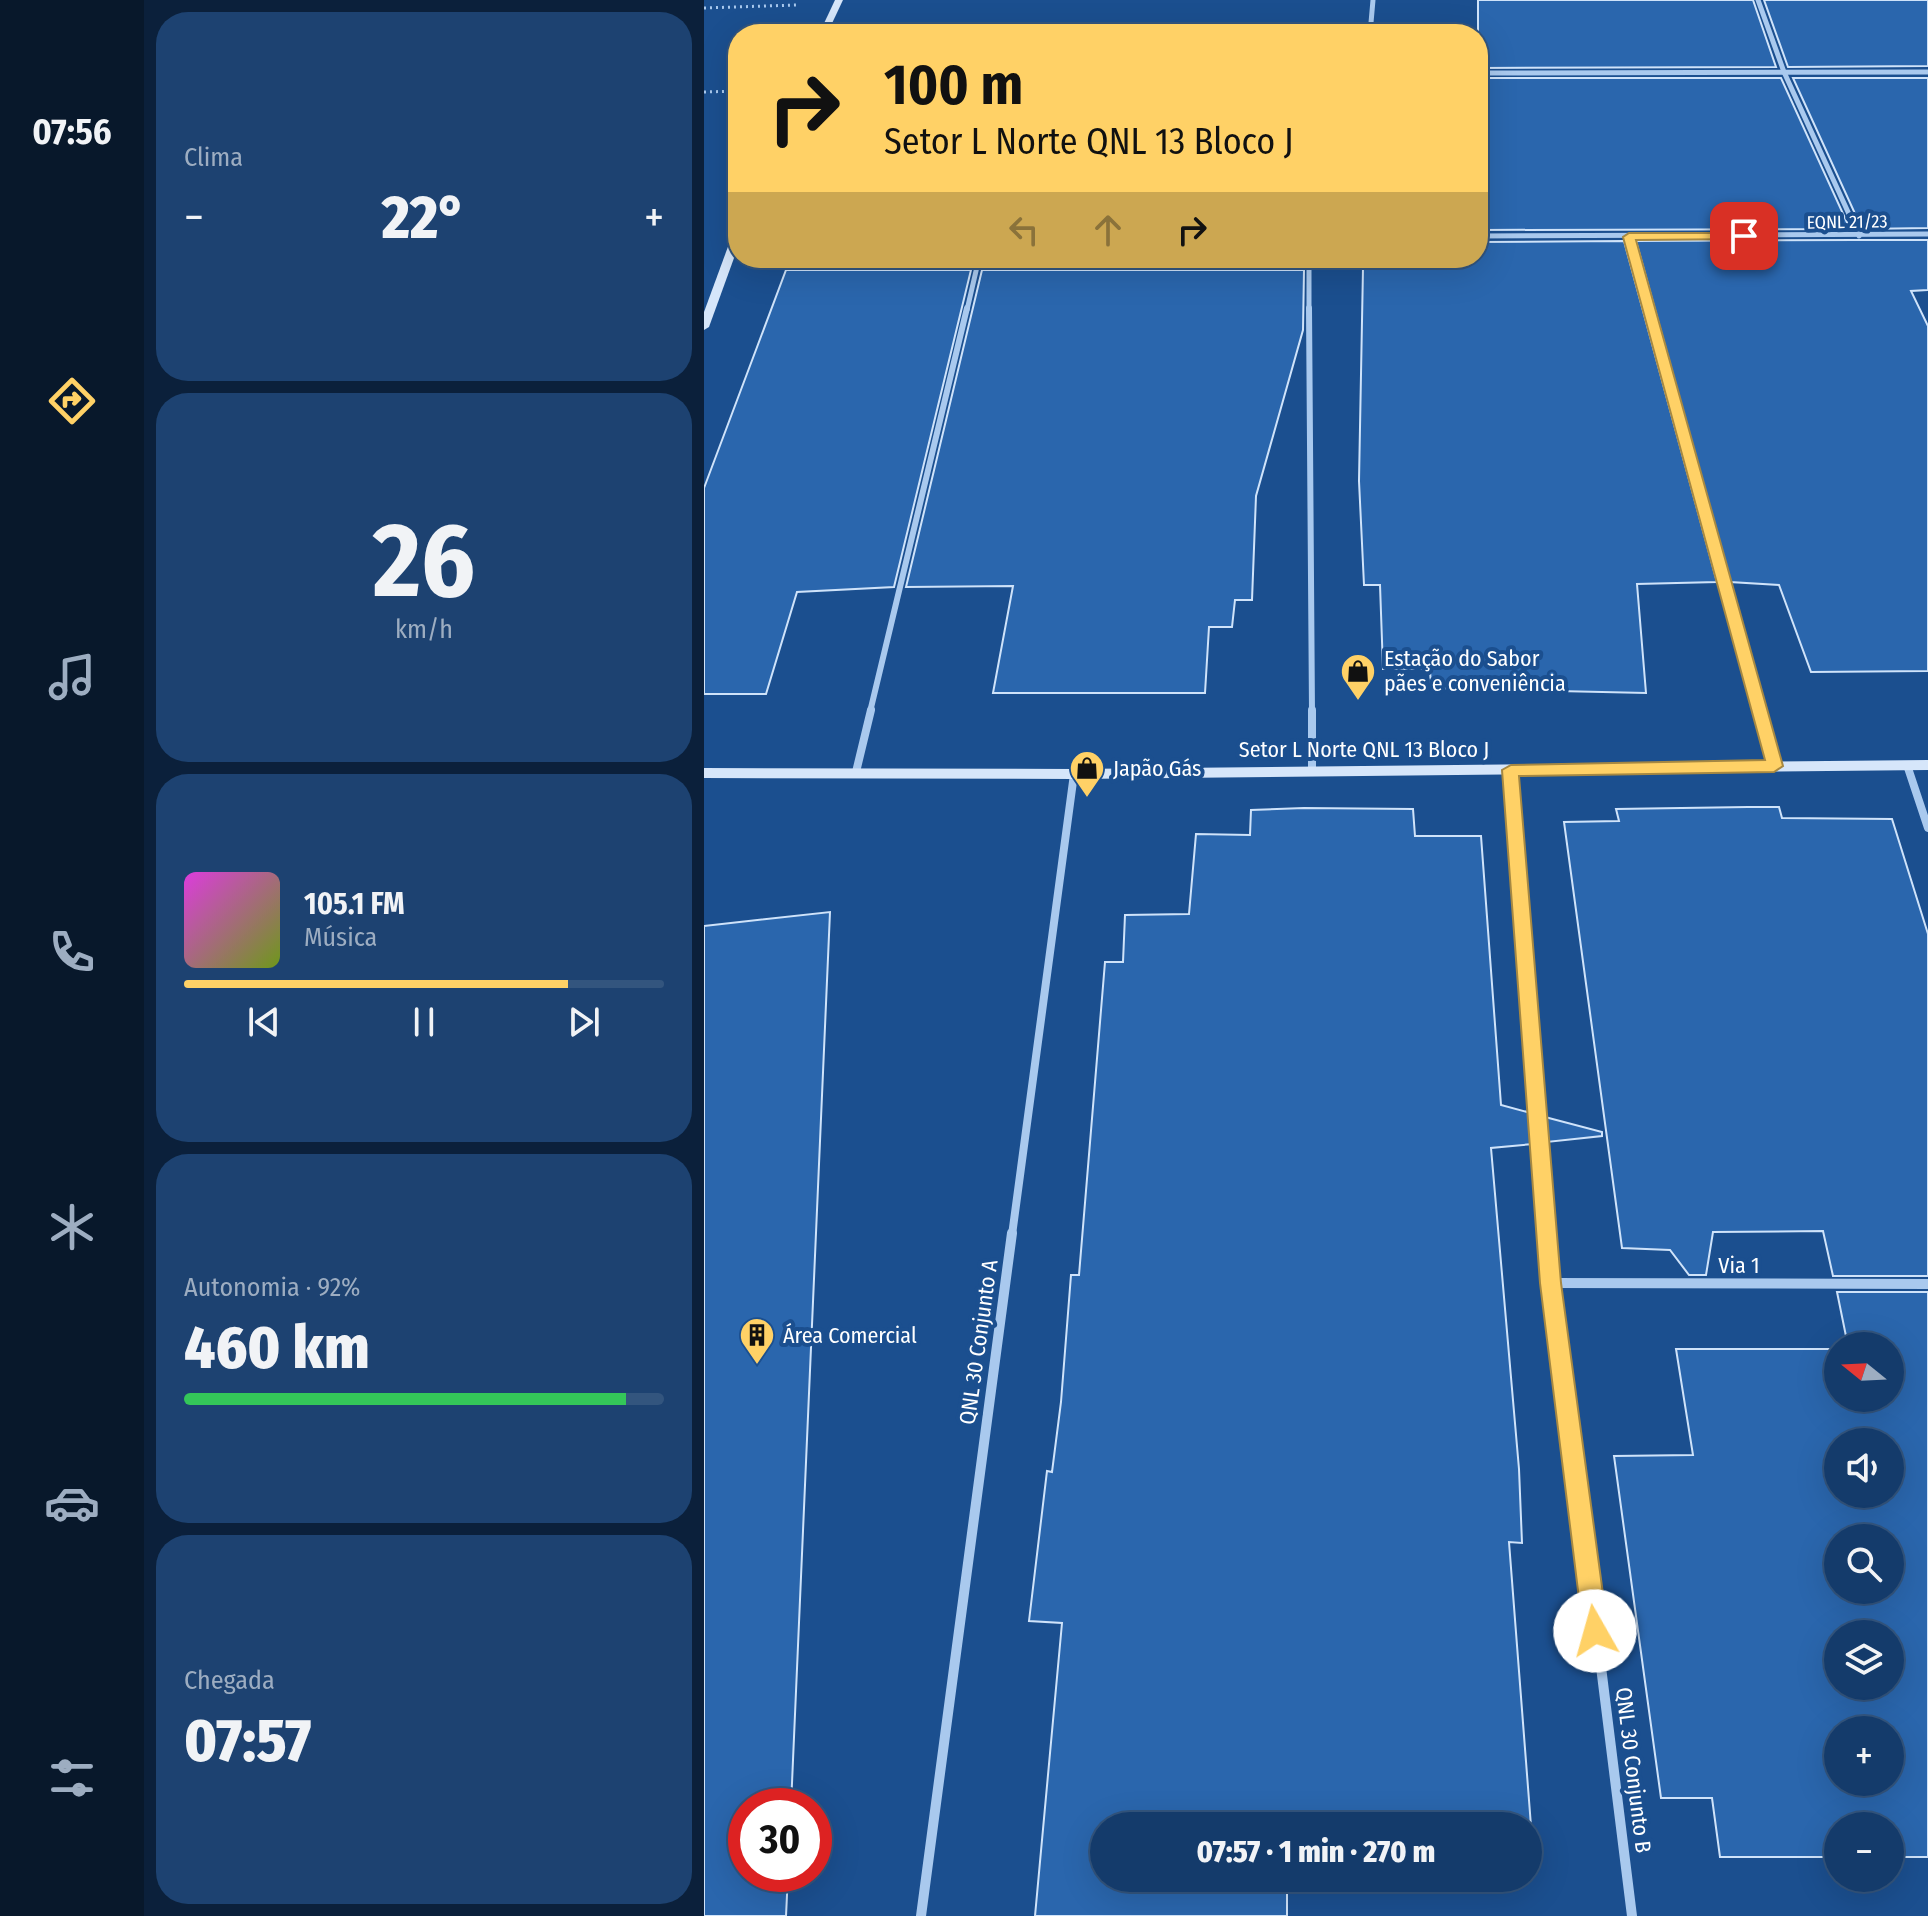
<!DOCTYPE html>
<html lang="pt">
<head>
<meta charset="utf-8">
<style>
	:root { --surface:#143b6b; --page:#1d4271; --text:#f1f3f6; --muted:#9dadc1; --line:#33557e; --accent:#ffd166 }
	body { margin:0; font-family:"Fira Sans Condensed",sans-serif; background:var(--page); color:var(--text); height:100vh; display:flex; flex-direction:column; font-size:30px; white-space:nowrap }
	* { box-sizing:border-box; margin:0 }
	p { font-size:26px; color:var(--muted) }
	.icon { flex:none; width:44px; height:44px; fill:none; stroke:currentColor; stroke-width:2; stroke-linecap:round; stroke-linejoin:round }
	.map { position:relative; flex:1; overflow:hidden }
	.sheet { display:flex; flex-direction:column; gap:12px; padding:12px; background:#0b203b; width:560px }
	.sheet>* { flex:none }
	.guide { position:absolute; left:24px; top:24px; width:760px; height:244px; border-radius:32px; box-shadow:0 8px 32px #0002,0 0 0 2px var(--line); background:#ffd166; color:#111; overflow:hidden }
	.needle { width:52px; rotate:288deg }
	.controls { position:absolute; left:1120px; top:1332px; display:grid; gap:16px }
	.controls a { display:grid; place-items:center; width:80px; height:80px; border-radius:50%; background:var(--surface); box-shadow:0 8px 32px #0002,0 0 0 2px var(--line); font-size:40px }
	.speed { position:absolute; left:24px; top:1788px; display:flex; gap:16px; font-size:40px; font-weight:700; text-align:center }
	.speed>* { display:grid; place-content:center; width:104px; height:104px; border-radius:50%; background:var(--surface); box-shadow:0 8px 32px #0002,0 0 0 2px var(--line); line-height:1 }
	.speed .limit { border:12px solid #d22; background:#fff; color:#111 }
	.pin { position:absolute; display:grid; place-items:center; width:68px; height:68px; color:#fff; margin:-34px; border-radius:16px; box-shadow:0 4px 12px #0006 }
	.me { position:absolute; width:88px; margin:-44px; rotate:353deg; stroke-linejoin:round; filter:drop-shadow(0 0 6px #0008) }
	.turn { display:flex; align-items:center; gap:28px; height:168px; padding:0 24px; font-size:36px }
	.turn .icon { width:104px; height:104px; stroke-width:2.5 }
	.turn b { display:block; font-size:56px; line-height:68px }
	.lanes { display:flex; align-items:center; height:76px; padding:0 24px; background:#0003; justify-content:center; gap:40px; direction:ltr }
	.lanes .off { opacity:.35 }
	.big { font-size:60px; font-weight:800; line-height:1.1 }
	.sheet .widget { flex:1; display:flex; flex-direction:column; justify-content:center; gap:12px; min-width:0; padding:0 28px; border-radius:32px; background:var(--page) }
	.sheet .dial { align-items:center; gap:0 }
	.dial b { font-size:104px; line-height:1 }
	.song { display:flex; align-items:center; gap:24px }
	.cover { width:96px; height:96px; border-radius:12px; background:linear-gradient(135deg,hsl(300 70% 55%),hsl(80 70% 35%)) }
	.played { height:8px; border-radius:4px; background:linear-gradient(90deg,var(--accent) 80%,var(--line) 80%) }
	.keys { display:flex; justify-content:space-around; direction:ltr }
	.heat { display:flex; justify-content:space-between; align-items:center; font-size:44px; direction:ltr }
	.charge { height:12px; border-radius:6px; background:linear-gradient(90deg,#34c759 92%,var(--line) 0) }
	.trip { position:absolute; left:386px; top:1812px; width:452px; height:80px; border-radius:40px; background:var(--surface); box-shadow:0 8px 32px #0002,0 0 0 2px var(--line); font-weight:800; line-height:80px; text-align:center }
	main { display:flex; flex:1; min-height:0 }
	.tabs { display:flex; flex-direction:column; width:144px; justify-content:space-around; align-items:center; background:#08182b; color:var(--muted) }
	.tabs .icon { width:56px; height:56px }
	.tabs .selected { color:var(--accent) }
	.tabs b { font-size:36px; color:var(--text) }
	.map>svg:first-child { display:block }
</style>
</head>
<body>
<main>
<nav class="tabs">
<b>07:56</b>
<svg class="icon selected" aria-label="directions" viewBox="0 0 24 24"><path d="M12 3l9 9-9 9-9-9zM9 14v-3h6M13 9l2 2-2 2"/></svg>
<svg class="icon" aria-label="music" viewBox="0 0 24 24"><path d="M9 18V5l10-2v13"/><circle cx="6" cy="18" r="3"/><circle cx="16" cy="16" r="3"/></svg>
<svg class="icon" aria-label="phone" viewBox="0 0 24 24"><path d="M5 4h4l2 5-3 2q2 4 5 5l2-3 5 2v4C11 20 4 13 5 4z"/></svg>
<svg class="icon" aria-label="climate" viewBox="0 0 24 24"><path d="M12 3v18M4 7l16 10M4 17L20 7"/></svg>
<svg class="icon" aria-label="car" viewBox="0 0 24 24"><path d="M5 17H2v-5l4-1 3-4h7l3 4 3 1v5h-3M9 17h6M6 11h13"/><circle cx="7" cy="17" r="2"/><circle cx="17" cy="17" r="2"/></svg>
<svg class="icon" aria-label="filters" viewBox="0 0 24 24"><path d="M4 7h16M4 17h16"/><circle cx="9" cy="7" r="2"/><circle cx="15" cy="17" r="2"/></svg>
</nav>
<section class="sheet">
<div class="widget"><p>Clima</p>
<div class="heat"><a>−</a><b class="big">22°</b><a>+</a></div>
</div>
<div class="widget dial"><b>26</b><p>km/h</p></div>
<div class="widget">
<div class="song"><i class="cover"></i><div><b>105.1 FM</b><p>Música</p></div></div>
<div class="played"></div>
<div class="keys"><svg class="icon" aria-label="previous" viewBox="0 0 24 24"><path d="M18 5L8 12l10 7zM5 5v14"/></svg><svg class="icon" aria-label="pause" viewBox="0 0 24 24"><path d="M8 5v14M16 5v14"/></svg><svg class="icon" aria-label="next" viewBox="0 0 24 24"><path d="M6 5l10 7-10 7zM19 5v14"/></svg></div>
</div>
<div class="widget"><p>Autonomia · 92%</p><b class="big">460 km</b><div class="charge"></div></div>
<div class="widget"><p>Chegada</p><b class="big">07:57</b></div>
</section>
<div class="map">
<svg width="1224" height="1916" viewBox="0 0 1224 1916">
	<rect width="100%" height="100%" fill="#1b4f8f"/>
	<!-- building -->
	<g fill="#2a66ad" stroke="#cfe3fa" stroke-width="2" fill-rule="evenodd">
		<polygon points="774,0 1049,0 1072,67 774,68"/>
		<polygon points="1060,0 1224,0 1224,66 1084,67"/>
		<polygon points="774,78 1077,78 1146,229 774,230"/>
		<polygon points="1089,78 1224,78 1224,228 1158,229"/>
		<polygon points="1151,240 1224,240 1224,290 1207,291 1224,326 1224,671 1107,672 1075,585 1026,582 932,241"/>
		<polygon points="920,241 1013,582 933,584 942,693 727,688 726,669 679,669 676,585 660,585 655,481 659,268 747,268 746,258 774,258 774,242"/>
		<polygon points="82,270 267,270 190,587 93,592 62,694 0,694 0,488"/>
		<polygon points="278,270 600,270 599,330 552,496 548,600 531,600 528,627 505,627 501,693 289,693 309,586 202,587"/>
		<polygon points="1044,807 1075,807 1078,818 1188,819 1224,934 1224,1276 1129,1276 1119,1231 1009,1232 1002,1275 985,1275 966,1250 918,1248 860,822 915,821 912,809"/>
		<polygon points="600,808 709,809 711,836 777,836 797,1105 827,1113 829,1144 787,1148 815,1469 818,1543 805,1542 827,1826 400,1826 400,1878 708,1880 583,1882 583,1916 331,1916 358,1623 325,1621 343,1471 348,1472 357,1402 367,1275 375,1275 401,962 419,962 421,915 485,914 492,834 546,835 547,810"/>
		<polygon points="126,912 87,1806 42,1806 42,1874 84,1874 82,1916 0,1916 0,926"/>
		<polygon points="841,1117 898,1132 898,1136 843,1142"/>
		<path d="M1133,1292H1224V1857H1186V1826H1134V1857H1016L1008,1798H957L910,1456L989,1455L972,1349H1134V1398H1186V1346H1144ZM1134,1442H1186V1494H1134ZM1134,1538H1186V1590H1134ZM1134,1634H1186V1686H1134ZM1134,1730H1186V1782H1134Z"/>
	</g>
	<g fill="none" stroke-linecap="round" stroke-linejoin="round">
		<!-- path -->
		<g stroke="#a9c9ee" stroke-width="3" stroke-dasharray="2 4" stroke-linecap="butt">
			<polyline points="0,8 92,5"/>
			<polyline points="0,92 34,91"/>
		</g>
		<!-- street-far3 -->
		<g stroke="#a9c9ee" stroke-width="5">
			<polyline points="1054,0 1080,72 1155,236"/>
			<polyline points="666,34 669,0"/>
			<polyline points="774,73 1224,72"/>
			<polyline points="774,236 1224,234"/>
			<polyline points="925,237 945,310"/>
			<polyline points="605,258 605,310"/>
			<polyline points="263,310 275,258"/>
		</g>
		<!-- street-far2 -->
		<g stroke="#a9c9ee" stroke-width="6">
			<polyline points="605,308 608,712"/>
			<polyline points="944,308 1055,712"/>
			<polyline points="166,712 263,308"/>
		</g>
		<!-- street-far1 -->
		<g stroke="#a9c9ee" stroke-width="8">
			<polyline points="608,710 608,770"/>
			<polyline points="1055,710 1070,766"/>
			<polyline points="1203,765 1224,828"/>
			<polyline points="807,770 843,1235"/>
			<polyline points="152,772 167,710"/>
			<polyline points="308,1235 370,774"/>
		</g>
		<!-- street -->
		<g stroke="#a9c9ee" stroke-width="10">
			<polyline points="843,1233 928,1916"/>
			<polyline points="847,1283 1224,1284"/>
			<polyline points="217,1916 308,1233"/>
		</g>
		<!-- secondary -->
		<g fill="#d6e6fa" fill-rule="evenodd">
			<polygon points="131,0 139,0 123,34 115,34"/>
			<polygon points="34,230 34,247 5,327 0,330 0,312 29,233"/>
			<polygon points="1224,760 1224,770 370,779 0,778 0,768 370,769"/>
		</g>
	</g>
	<!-- route -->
	<polygon fill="#ffd166" stroke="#a68842" stroke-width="2" points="1040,233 1044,239 932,240 1079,766 1070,772 815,776 857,1283 904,1631 900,1640 891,1643 883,1640 879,1631 836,1283 798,770 807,765 1061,760 919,237 925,233"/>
	<!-- icons -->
	<defs>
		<g id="shop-pin" transform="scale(1.8)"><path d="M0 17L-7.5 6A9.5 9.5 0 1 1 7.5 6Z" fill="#ffd166" stroke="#1b4f8f"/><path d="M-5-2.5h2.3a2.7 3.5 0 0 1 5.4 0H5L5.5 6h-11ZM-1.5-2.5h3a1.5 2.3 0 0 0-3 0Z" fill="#111"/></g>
		<g id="building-pin" transform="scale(1.8)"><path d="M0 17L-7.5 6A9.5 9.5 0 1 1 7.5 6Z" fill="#ffd166" stroke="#1b4f8f"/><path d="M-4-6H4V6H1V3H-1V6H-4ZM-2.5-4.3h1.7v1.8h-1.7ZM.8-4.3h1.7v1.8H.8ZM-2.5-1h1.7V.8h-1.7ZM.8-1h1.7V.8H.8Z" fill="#111"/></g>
	</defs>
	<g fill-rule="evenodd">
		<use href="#shop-pin" x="654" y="671"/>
		<use href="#shop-pin" x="383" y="768"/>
		<use href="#building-pin" x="53" y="1335"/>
	</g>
	<g text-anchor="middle" stroke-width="8" stroke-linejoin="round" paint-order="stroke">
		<!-- far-street labels -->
		<g font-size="18" fill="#fff" stroke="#1b4f8f">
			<text transform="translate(1143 222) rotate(-1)" y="6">EQNL 21/23</text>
		</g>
		<!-- poi labels -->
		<g font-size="22" fill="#fff" stroke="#1b4f8f" text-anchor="start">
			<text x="680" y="666">Estação do Sabor<tspan x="680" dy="25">pães e conveniência</tspan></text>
			<text x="409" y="776">Japão Gás</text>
			<text x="79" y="1343">Área Comercial</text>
		</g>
		<!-- street labels -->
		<g font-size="22" fill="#fff" stroke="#1b4f8f">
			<text x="660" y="757">Setor L Norte QNL 13 Bloco J</text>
			<text x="1035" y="1273">Via 1</text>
			<text transform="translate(274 1342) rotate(-82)" y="8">QNL 30 Conjunto A</text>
			<text transform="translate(930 1770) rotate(83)" y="8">QNL 30 Conjunto B</text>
		</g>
	</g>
</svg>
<div class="controls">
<a><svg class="needle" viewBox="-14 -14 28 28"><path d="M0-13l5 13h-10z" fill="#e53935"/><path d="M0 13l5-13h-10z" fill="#9dadc1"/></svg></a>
<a><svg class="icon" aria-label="sound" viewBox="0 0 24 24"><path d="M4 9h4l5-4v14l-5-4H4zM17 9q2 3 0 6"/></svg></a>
<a><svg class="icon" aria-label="search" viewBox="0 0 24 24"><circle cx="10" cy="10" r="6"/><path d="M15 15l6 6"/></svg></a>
<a><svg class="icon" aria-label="layers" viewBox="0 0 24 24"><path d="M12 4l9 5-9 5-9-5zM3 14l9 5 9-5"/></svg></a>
<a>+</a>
<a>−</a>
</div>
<div class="speed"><div class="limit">30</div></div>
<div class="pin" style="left:1040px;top:236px;background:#d93025"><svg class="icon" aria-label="arrive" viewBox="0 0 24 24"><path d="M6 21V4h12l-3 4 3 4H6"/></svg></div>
<svg class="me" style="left:891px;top:1631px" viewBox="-20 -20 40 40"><circle r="19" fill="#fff"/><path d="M0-13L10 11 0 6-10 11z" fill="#ffd166"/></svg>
<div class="trip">07:57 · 1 min · 270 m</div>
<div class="guide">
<div class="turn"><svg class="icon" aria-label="right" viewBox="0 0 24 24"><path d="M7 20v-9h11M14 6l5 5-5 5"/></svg><div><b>100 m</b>Setor L Norte QNL 13 Bloco J</div></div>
<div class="lanes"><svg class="icon off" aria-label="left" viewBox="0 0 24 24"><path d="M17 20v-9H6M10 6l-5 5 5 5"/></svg><svg class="icon off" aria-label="ahead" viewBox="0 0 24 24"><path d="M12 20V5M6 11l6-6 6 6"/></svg><svg class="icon" aria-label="right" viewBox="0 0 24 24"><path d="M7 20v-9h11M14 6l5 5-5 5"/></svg></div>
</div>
</div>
</main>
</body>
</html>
